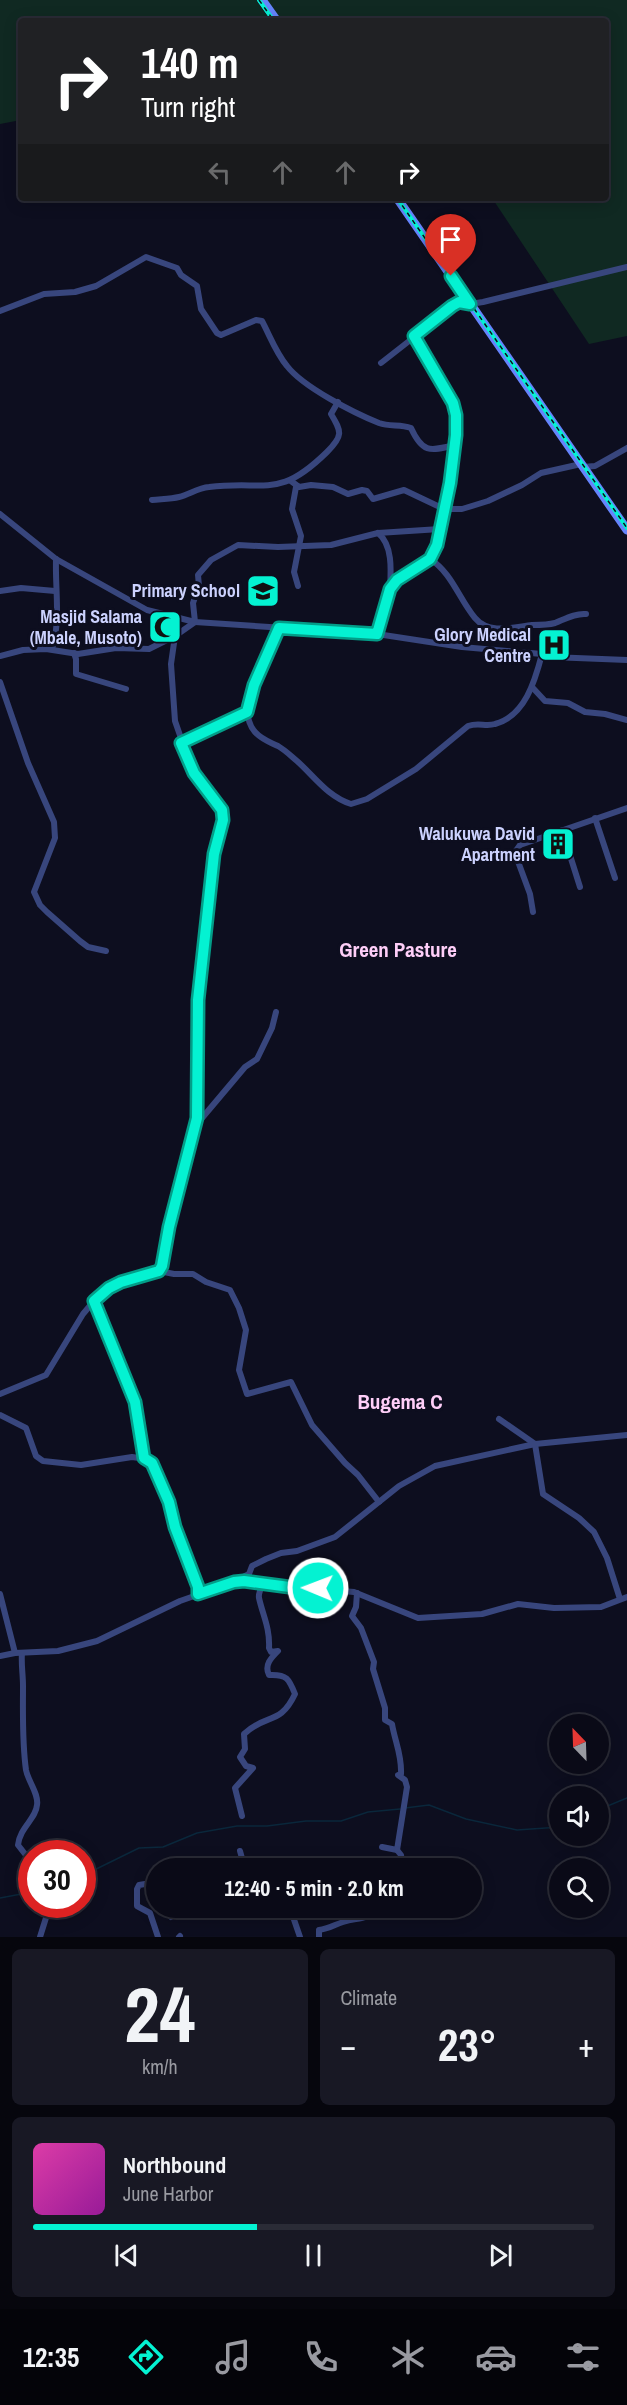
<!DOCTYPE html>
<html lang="en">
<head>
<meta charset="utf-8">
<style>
	:root { --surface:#0a0a17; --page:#181824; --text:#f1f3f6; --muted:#999aa1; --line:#2a2b36; --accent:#04f2d2 }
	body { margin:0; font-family:"Archivo Narrow",sans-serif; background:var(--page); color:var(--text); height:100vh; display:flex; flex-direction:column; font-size:22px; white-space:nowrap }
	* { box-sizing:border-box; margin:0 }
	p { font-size:20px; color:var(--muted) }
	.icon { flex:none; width:33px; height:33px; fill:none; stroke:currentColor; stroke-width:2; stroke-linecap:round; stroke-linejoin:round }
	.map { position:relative; height:1937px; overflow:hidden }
	.drawer { display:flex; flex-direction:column; gap:12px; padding:12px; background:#06060d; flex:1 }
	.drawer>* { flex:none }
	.hud { position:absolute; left:18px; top:18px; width:591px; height:183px; border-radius:6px; box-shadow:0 3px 15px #0003,0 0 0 2px var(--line); background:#202124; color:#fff; overflow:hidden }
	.needle { width:39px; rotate:337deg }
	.tools { position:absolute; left:549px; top:1714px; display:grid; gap:12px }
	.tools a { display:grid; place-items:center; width:60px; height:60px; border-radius:50%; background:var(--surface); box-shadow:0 3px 15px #0003,0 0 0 2px var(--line); font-size:30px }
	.speed { position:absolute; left:18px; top:1840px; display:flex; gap:12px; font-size:30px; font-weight:700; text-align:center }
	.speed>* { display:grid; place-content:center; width:78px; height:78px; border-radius:50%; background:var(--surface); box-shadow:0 3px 15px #0003,0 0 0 2px var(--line); line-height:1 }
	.speed .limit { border:9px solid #d22; background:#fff; color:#111 }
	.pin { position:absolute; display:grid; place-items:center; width:51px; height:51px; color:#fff; margin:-62px -26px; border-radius:50% 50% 50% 0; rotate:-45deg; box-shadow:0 0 6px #0007 }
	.pin .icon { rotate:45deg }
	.me { position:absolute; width:66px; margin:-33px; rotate:271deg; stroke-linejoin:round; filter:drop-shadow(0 0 4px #0008) }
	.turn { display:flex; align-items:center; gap:21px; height:126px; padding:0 24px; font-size:27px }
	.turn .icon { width:78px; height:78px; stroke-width:2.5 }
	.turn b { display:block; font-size:42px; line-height:51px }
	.lanes { display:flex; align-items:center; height:57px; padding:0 24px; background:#0003; justify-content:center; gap:30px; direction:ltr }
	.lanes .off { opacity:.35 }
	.big { font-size:45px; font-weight:700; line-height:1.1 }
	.drawer .card { flex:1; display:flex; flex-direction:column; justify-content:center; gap:9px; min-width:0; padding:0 21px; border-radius:9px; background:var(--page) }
	.drawer .dial { align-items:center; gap:0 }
	.dial b { font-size:78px; line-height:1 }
	.song { display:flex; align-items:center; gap:18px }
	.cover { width:72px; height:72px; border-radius:9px; background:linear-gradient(135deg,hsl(320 70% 55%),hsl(300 70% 35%)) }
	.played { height:6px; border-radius:3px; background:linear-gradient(90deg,var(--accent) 40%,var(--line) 40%) }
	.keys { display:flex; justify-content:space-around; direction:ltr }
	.heat { display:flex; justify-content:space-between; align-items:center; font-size:33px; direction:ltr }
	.drawer .tiles { flex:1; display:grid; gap:12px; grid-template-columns:1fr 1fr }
	.card:last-child { grid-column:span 2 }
	.trip { position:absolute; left:146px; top:1858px; width:336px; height:60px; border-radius:30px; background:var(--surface); box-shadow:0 3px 15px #0003,0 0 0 2px var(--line); font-weight:700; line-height:60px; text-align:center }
	.menu { display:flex; height:96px; justify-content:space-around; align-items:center; background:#040409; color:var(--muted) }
	.menu .icon { width:42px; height:42px }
	.menu .active { color:var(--accent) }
	.menu b { font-size:27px; color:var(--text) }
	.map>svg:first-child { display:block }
</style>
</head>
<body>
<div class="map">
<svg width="627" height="1937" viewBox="0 0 627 1937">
	<rect width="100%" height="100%" fill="#0d0e1f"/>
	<!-- green -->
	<polygon fill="#102922" points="0,0 627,0 627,336 589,344 492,198 606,198 606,21 21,21 21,120 0,124"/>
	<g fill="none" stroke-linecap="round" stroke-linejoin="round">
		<!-- stream -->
		<g stroke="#0a273b" stroke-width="1.5">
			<polyline points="405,1808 429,1805 466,1819 517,1830 560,1827"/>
			<polyline points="598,1810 627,1798"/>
			<polyline points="82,1876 139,1848 163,1847 197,1833 237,1826 267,1826 306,1821 341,1821 368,1812 400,1809"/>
			<polyline points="0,1898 32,1892"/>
		</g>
		<!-- street -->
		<g stroke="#38467d" stroke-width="6">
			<path d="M0,311L44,294L75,292L96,286L146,257L177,268L181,275L197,286L201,309L217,333L221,335L256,320L262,321C270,336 276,353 287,366C303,387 354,413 379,423C390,427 400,424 411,428C422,452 429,452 454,445"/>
			<polyline points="381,363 459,302 470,304 483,302 627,267"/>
			<polyline points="583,467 595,466 627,448"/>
			<polyline points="291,481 299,487 311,485 333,487 348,494 362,490 367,491 373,499 404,490 444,509 462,509 488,501 522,485 541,473 581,464"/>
			<polyline points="296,487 292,509 301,536 294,572 298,586"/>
			<path d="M152,500C161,499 171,499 179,497C190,494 198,488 209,487C267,480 278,500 327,452C343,436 342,432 331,414L338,402"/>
			<polyline points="0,514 56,559 147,610 195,622 377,634 462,647 542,654 551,657 627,660"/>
			<path d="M378,533C393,545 391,571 390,588"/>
			<path d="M430,559C452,573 459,599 475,618C489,635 514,627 532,625C540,625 548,625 555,623C565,619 575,613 586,614"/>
			<polyline points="0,591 21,588 55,591"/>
			<path d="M280,628C272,656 231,704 255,732C262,740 270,742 278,746C285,750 291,756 297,761C314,776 328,797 351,804L367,799L416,769L468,726C479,722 485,727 495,724C525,716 535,681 542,654"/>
			<path d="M377,634C382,616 383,591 399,579C408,572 422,569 430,560C440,547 438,531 442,516C449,485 462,434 453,403L414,336"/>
			<path d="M52,649C61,620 55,589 56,559"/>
			<polyline points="74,653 76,659 76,674 126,689"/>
			<polyline points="0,656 23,650 46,649 78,654 116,648 149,649 175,636 195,622 193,603 199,586 198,575 211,560 238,545 278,547 331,545 378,533 440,529"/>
			<polyline points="0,682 28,763 54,822 55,838 34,892 40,905 47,912 80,941 88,947 106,951"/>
			<polyline points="532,687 545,701 568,703 585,712 605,714 627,720"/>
			<polyline points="181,743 247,712"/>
			<polyline points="595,818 615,878"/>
			<polyline points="562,830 580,887"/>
			<polyline points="533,912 530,894 516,856 515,852 520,845 627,808"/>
			<polyline points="197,1124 245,1067 257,1059 272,1028 276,1012"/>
			<polyline points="159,1271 174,1274 193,1274 206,1282 230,1290 239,1308 246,1330 239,1370 247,1394 291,1382 312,1425 345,1463 358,1475 379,1502"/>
			<polyline points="94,1301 135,1402 144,1458"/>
			<polyline points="0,1394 46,1375 83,1314 99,1295 121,1282 159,1271 162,1265 169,1227 197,1118 198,1000 214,854 223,820 222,810 206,790 190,764 175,721 171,664 175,636"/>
			<polyline points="0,1415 26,1428 36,1456 43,1461 81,1465 132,1457 146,1459 152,1463 169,1501 175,1527 198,1587 198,1594"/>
			<polyline points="499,1419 535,1444 543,1494 579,1518 594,1532 607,1558 620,1599"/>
			<polyline points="239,1582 354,1592 418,1618 482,1614 518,1604 554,1608 601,1607 627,1597"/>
			<path d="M357,1593L356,1607L352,1616L361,1628L374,1662L373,1669L385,1708V1720L392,1724C395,1742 402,1755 401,1774L398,1775L405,1780L407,1787L397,1850L382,1847"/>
			<polyline points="0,1594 15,1653"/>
			<path d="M22,1653C21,1664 23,1674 23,1686C23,1714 22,1742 26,1770C28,1781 39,1794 37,1805C36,1819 20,1827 18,1845L32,1863"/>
			<polyline points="0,1656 15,1653 58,1651 97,1641 180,1601 234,1582 249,1574 252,1566 266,1559 281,1553 297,1551 335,1537 399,1486 435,1466 535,1444 627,1435"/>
			<path d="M242,1816L235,1788L253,1768L246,1766L240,1757L245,1749L244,1734C266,1713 280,1726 295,1694C289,1679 287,1674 269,1675C264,1665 271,1658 278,1651L271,1652L269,1648C270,1628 263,1616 259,1598C258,1592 262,1591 260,1584"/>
			<polyline points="397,1850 401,1855 403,1869"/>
			<polyline points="240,1851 245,1869"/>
			<polyline points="156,1895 145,1884 139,1885 137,1889 137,1906 150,1913 158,1937"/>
			<polyline points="164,1908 171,1917"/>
			<polyline points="290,1908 300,1937"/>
			<polyline points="40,1937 50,1905"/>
			<polyline points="179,1937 180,1936"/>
			<path d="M319,1937V1930C328,1929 334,1925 343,1922C359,1917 365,1921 379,1908"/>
		</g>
		<!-- secondary -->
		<g stroke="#6584fc" stroke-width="9">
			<polyline points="262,0 277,21"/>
			<polyline points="397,198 627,530"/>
		</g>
		<!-- rail casing -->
		<g stroke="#04f2d2" stroke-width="4">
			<g id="rail">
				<polyline points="259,0 274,21"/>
				<polyline points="397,198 627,528"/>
			</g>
		</g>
		<!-- rail -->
		<use href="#rail" stroke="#0d0e1f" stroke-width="1.5" stroke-dasharray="4.5" stroke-linecap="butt"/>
	</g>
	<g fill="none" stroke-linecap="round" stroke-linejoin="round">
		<!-- route casing -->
		<g stroke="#039d88" stroke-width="15">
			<polyline id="route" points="318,1588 297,1588 244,1581 234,1582 198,1594 198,1587 175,1527 169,1502 152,1463 144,1458 135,1402 94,1301 109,1288 121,1282 159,1271 162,1266 169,1227 197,1118 198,1000 214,854 223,820 222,810 194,773 181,743 247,712 254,685 279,628 377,634 390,589 397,580 430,559 437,545 450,483 456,435 456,415 453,403 414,336 452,306 459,302 470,304 451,276"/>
		</g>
		<!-- route -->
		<use href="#route" stroke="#04f2d2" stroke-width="10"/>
	</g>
	<!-- icons -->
	<defs>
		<g id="school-square" transform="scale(1.725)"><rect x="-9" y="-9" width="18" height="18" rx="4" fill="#04f2d2" stroke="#0d0e1f"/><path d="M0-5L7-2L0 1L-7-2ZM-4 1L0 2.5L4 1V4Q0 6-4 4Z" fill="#111"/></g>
		<g id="mosque-square" transform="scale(1.725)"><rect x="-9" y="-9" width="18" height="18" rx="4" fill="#04f2d2" stroke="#0d0e1f"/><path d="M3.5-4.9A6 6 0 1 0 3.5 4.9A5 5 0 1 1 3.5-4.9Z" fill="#111"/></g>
		<g id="hospital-square" transform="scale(1.725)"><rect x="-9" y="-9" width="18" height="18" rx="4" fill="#04f2d2" stroke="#0d0e1f"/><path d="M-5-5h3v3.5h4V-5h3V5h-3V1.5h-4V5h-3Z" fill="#111"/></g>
		<g id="building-square" transform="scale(1.725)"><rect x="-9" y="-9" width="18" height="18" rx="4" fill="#04f2d2" stroke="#0d0e1f"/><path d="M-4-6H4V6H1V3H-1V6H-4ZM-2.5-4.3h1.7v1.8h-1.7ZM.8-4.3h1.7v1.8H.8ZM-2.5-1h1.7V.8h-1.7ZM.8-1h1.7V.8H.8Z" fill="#111"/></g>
	</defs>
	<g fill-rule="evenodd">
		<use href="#school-square" x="263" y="591"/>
		<use href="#mosque-square" x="165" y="627"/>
		<use href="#hospital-square" x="554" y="645"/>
		<use href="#building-square" x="558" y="844"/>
	</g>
	<g text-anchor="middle" stroke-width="6" stroke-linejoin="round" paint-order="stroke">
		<!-- poi labels -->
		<g font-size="18" font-weight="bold" fill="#ccd2fe" stroke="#0d0e1f" text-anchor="end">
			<text x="240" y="597">Primary School</text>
			<text x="142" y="623">Masjid Salama<tspan x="142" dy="21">(Mbale, Musoto)</tspan></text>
			<text x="531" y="641">Glory Medical<tspan x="531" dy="21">Centre</tspan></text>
			<text x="535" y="840">Walukuwa David<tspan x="535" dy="21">Apartment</tspan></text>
		</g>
		<!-- quarter labels -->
		<g font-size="21" font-weight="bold" fill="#fecef8" stroke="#0d0e1f">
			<text x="398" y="957">Green Pasture</text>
			<text x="400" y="1409">Bugema C</text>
		</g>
	</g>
</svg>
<div class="tools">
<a><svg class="needle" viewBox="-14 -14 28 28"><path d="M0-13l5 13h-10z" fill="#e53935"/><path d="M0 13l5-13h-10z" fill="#999aa1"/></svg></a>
<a><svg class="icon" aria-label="sound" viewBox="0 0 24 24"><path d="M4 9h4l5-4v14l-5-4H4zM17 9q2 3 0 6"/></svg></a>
<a><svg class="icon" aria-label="search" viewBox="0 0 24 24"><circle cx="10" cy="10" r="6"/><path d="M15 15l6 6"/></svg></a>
</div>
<div class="speed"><div class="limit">30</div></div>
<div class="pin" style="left:451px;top:276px;background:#d93025"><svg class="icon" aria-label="arrive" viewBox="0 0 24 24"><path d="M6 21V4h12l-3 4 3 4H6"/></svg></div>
<svg class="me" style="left:318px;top:1588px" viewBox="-20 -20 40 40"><circle r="17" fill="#04f2d2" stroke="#fff" stroke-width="3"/><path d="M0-11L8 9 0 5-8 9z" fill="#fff"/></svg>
<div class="trip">12:40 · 5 min · 2.0 km</div>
<div class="hud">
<div class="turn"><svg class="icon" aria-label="right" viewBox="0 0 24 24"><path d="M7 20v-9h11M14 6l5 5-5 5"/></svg><div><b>140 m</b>Turn right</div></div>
<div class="lanes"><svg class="icon off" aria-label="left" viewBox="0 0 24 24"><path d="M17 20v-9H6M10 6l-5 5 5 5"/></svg><svg class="icon off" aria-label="ahead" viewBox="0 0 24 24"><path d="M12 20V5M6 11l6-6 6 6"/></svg><svg class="icon off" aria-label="ahead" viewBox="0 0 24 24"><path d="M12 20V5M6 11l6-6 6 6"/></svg><svg class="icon" aria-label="right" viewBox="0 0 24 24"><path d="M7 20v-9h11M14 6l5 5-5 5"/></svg></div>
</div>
</div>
<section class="drawer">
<div class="tiles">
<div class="card dial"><b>24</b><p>km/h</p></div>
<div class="card"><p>Climate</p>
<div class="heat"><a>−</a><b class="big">23°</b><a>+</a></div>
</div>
<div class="card">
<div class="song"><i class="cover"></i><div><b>Northbound</b><p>June Harbor</p></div></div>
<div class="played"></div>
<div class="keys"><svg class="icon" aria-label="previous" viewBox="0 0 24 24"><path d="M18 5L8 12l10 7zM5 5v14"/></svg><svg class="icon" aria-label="pause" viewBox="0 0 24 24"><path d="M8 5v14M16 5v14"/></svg><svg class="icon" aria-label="next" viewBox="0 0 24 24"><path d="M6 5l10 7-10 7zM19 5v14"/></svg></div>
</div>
</div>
</section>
<nav class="menu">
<b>12:35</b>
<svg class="icon active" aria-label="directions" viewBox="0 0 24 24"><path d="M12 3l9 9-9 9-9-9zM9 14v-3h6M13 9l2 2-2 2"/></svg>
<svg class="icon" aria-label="music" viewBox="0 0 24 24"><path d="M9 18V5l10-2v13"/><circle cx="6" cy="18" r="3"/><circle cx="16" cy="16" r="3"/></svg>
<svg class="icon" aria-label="phone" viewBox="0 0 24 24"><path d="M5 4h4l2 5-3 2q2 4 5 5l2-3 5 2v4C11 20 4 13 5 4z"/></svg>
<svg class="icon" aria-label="climate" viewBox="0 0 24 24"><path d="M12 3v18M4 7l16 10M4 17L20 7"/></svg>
<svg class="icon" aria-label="car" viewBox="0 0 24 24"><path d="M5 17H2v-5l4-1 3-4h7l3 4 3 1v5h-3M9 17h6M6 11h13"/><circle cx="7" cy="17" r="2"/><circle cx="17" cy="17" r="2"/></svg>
<svg class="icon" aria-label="filters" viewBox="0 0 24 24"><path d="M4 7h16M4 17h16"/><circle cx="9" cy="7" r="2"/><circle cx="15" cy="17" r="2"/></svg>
</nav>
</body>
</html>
